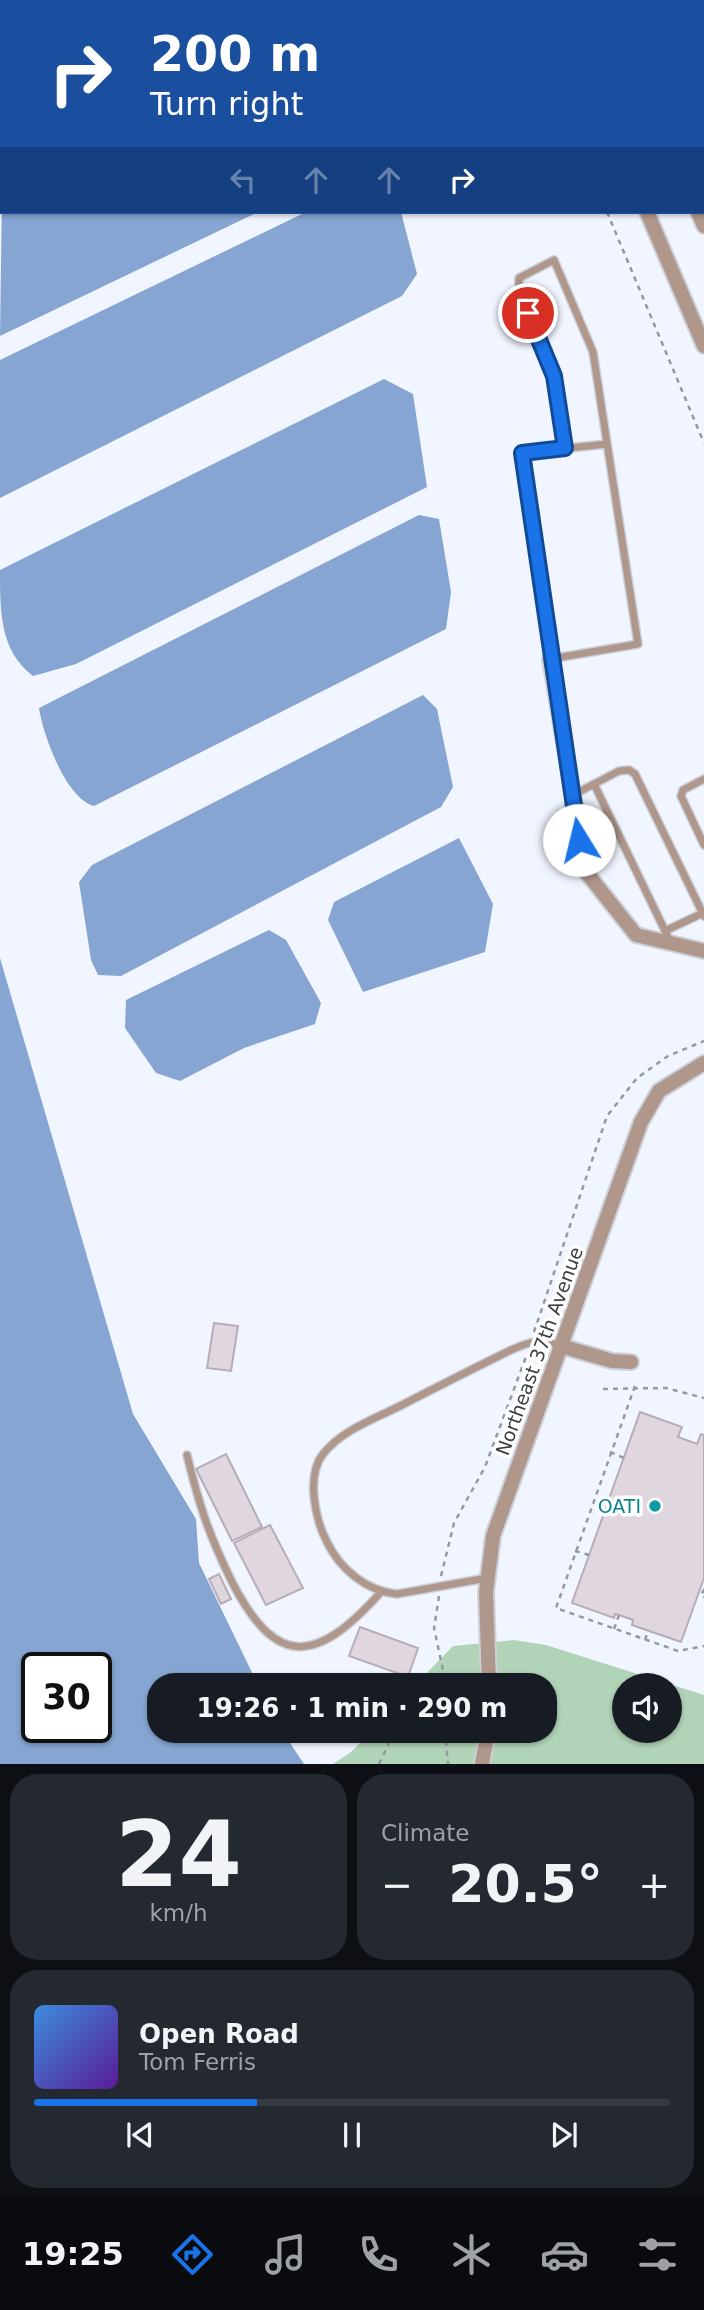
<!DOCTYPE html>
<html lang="en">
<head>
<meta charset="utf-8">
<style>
	:root { --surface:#171b24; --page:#242831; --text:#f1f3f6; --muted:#9ea1a6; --line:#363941; --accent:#1a73e8 }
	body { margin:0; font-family:"DejaVu Sans",sans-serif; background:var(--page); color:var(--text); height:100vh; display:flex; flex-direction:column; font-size:26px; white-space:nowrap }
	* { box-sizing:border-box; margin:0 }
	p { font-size:23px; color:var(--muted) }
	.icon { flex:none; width:38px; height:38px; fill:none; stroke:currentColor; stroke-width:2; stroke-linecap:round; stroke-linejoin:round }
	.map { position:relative; height:1764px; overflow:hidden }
	.sheet { display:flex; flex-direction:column; gap:10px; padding:10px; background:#0d0f14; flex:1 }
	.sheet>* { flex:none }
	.hud { position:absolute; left:0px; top:0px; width:705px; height:214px; box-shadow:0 2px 5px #0004; background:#1a4fa0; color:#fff; overflow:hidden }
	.controls { position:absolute; left:612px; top:1673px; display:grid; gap:14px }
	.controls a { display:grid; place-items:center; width:70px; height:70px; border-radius:50%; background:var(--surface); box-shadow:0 2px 5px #0004; font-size:35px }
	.speed { position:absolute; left:21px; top:1652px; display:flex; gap:14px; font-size:35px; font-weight:700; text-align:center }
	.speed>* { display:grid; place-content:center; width:91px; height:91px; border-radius:50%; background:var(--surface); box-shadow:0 2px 5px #0004; line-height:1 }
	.speed .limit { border:4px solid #111; border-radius:10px; background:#fff; color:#111 }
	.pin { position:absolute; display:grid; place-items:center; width:60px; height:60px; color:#fff; margin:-30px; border:4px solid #fff; border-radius:50%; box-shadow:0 2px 7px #0007 }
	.me { position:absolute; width:77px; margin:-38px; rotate:351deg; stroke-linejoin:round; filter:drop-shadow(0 0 5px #0008) }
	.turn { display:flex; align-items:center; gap:24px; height:147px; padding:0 35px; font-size:32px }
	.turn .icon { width:91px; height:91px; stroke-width:2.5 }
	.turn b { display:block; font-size:49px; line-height:60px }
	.lanes { display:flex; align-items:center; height:66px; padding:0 35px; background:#0003; justify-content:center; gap:35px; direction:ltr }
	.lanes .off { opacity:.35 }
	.big { font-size:52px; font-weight:700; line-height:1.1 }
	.sheet .card { flex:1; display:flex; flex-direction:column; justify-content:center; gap:10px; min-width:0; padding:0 24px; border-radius:28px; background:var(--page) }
	.sheet .dial { align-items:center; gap:0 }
	.dial b { font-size:91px; line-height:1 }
	.song { display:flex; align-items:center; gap:21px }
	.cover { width:84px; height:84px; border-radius:10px; background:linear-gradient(135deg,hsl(210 70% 55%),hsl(270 70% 35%)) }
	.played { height:7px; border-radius:4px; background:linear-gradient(90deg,var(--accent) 35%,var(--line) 35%) }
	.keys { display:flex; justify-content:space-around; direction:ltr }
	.heat { display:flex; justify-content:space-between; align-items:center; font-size:38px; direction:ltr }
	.sheet .tiles { flex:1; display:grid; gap:10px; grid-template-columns:1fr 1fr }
	.card:last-child { grid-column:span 2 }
	.trip { position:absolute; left:147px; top:1673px; width:410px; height:70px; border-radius:28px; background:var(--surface); box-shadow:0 2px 5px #0004; font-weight:700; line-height:70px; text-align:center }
	.dock { display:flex; height:112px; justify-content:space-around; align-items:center; background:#090b0e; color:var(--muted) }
	.dock .icon { width:49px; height:49px }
	.dock .active { color:var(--accent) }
	.dock b { font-size:32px; color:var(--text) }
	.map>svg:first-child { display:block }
</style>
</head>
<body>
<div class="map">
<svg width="704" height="1764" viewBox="0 0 704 1764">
	<rect width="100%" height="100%" fill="#f1f5ff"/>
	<!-- built -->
	<polygon fill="#e0e8f5" points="626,0 704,0 704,188 704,2"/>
	<!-- green -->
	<path fill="#b1d3b7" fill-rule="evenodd" d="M514,1640L546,1645L704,1695V1764H333L351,1752L372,1731H544V1685H415L453,1646ZM625,1685H670V1731H625Z"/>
	<!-- water -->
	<g fill="#86a5d2" fill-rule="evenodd">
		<polygon points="69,0 344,0 66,2"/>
		<polygon points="2,32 2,172 0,173 0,33"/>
		<polygon points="2,196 2,212 258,212 0,336"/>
		<polygon points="306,212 401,212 417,274 402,296 0,498 0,360"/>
		<path d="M384,379L413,394L427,487L76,664L33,676C0,651 0,613 0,570Z"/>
		<path d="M419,515L439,519L451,592L446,629L94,806C66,799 43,735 39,708Z"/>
		<polygon points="423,695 437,709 453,787 441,807 121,976 98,975 91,960 79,882 92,865"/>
		<polygon points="459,838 493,904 485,952 363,992 328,920 334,902"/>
		<polygon points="269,930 286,940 321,1003 315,1024 244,1048 180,1081 156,1073 125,1028 126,1000"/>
		<path d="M0,958L133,1414L196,1519L199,1563L258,1685H159V1731H282L304,1764H0ZM37,1668H96V1727H37Z"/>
	</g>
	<!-- building -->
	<g fill="#dfd6e0" stroke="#b6adb6" stroke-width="2">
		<polygon points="214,1323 238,1326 231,1371 207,1368"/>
		<polygon points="640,1412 682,1427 678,1437 697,1444 701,1434 704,1435 704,1578 681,1642 632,1625 633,1620 619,1615 615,1614 614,1618 572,1603"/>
		<polygon points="226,1454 262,1527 232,1541 196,1469"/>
		<polygon points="270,1525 303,1588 266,1605 234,1543"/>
		<polygon points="219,1574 231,1599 221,1604 209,1579"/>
		<polygon points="360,1627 418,1648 408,1677 349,1656"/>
	</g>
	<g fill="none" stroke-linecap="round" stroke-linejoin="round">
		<!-- service casing -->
		<g stroke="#ccd0d9" stroke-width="10">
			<g id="service">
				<polyline points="565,448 554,376 519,290 519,278 554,260 593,352 638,644 550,659 522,453 607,444"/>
				<polyline points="704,779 683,790 681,796 704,845"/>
				<polyline points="594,784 670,941"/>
				<polyline points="573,795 619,771 629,770 635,774 704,916"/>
				<polyline points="665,931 703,913"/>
				<path d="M187,1455C199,1505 209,1535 232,1582C278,1672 319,1661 381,1592"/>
				<path d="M487,1578L397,1594C366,1591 340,1569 327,1542C315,1519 306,1476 323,1454C342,1430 374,1419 400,1406C437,1387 474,1368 511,1350C531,1341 540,1338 561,1346"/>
			</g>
		</g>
		<!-- minor casing -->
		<g stroke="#ccd0d9" stroke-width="18">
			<g id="minor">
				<polyline points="550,659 586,872 636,935 704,951"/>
				<polyline points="561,1346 612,1361 631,1362"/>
			</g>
		</g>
		<!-- tertiary casing -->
		<g stroke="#ccd0d9" stroke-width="18">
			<g id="tertiary">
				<polyline points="558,0 559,2"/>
				<polyline points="608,0 609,2"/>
				<polyline points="647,212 704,346"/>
				<polyline points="698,212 704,226"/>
				<polyline points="489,1685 486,1592 493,1536 641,1122 659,1091 704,1063"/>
				<polyline points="482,1764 488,1731"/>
			</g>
		</g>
		<!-- path -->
		<g stroke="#9599a0" stroke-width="2.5" stroke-dasharray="5 5" stroke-linecap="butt">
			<polyline points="516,0 517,2"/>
			<polyline points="607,212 704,443"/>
			<polyline points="534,1332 607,1116 637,1078 668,1056 704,1041"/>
			<polyline points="635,1386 556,1608 678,1651 704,1646"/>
			<polyline points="603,1389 666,1388 704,1398"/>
			<polyline points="610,1452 624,1458"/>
			<polyline points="575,1551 589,1555"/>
			<polyline points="441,1576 454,1523 485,1467 527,1354"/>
			<polyline points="704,1589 701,1596 704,1597"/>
			<polyline points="439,1596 434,1628 443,1670 439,1685"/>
			<polyline points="614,1629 619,1615"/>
			<polyline points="645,1640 648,1631"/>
			<polyline points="445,1731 448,1764"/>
			<polyline points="379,1764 395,1731"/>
		</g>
		<!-- service -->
		<use href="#service" stroke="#b0978c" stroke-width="7"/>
		<!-- minor -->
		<use href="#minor" stroke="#b0978c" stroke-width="14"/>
		<!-- tertiary -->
		<use href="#tertiary" stroke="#b0978c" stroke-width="14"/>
	</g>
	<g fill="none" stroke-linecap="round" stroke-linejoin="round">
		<!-- route casing -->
		<g stroke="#114b97" stroke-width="18">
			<polyline id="route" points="528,313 554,376 565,448 522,453 579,840"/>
		</g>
		<!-- route -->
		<use href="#route" stroke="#1a73e8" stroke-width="12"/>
	</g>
	<!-- markers -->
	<circle fill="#0f9aa8" stroke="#fff" stroke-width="2.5" cx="655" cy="1506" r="7"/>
	<g text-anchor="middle" stroke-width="7" stroke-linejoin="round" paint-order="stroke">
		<!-- street labels -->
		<g font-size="19" fill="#3a3d41" stroke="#fff">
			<text transform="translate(539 1351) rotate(-70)" y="7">Northeast 37th Avenue</text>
		</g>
		<!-- culture labels -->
		<g font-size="19" fill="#0d838f" stroke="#fff" text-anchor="end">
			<text x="641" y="1513">OATI</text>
		</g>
	</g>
</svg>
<div class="controls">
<a><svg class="icon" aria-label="sound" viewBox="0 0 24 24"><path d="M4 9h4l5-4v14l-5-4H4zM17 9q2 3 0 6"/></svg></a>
</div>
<div class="speed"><div class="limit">30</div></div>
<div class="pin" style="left:528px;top:313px;background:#d93025"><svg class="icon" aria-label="arrive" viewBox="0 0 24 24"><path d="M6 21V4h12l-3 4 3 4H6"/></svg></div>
<svg class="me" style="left:579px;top:840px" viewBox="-20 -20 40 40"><circle r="19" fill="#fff"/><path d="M0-13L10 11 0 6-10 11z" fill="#1a73e8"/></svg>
<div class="trip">19:26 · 1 min · 290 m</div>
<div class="hud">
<div class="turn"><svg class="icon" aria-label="right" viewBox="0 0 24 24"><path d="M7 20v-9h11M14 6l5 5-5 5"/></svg><div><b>200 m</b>Turn right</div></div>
<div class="lanes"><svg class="icon off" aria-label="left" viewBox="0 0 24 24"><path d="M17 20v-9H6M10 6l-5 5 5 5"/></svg><svg class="icon off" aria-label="ahead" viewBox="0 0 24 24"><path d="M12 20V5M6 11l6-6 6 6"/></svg><svg class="icon off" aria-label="ahead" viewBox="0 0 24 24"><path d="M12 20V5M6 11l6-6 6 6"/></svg><svg class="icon" aria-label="right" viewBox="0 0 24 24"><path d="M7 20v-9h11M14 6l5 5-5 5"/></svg></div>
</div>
</div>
<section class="sheet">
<div class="tiles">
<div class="card dial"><b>24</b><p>km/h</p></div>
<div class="card"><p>Climate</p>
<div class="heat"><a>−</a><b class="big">20.5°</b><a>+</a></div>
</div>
<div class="card">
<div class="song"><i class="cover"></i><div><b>Open Road</b><p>Tom Ferris</p></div></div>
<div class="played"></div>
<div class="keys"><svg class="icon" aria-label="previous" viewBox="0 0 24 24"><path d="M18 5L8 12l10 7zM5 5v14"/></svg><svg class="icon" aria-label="pause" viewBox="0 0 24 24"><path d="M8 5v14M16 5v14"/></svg><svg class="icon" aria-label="next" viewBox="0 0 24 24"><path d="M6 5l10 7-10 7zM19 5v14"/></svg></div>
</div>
</div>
</section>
<nav class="dock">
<b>19:25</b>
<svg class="icon active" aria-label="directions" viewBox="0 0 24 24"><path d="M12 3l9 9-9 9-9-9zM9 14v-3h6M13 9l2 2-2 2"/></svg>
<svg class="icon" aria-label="music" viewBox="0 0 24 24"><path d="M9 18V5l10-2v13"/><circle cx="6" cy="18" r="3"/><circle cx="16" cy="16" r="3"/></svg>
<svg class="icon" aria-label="phone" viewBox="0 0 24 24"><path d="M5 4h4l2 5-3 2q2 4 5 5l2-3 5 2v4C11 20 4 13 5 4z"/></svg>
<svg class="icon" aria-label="climate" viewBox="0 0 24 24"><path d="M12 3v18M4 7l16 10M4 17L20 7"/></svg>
<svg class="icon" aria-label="car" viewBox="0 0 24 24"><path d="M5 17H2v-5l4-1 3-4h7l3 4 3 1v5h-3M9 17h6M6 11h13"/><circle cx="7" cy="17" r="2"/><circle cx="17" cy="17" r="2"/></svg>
<svg class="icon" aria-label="filters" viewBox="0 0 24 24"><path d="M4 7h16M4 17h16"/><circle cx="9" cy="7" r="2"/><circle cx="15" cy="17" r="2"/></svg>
</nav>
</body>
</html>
